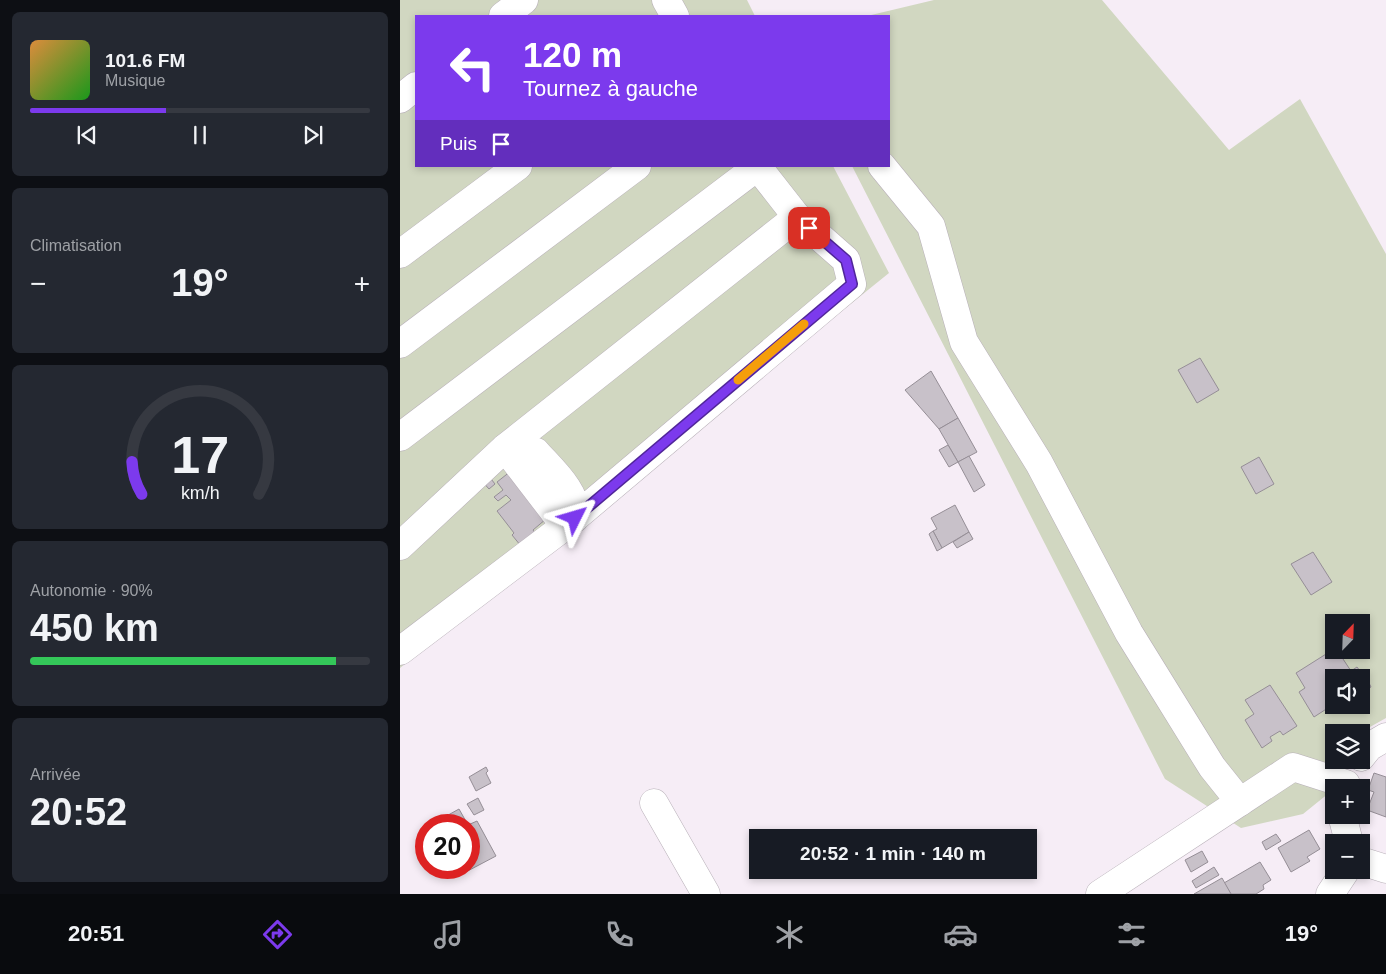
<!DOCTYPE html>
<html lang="fr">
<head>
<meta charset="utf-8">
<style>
	:root { --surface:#171b24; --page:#242831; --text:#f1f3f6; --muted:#9ea1a6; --line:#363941; --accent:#7c3aed }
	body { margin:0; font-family:Helvetica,sans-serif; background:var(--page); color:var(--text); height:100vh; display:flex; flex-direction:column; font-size:19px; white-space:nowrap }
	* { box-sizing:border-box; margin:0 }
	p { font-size:16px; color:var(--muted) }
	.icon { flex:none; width:28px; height:28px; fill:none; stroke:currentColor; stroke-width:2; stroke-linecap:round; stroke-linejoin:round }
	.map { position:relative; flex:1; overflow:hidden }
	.sheet { display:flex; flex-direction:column; gap:12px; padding:12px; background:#0d0f14; width:400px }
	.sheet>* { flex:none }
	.top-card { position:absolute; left:15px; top:15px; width:475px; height:152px; border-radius:0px; box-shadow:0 2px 8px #0003; background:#7c3aed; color:#fff; overflow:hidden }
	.needle { width:32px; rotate:23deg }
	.controls { position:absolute; left:925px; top:614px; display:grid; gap:10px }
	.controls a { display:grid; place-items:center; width:45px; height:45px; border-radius:0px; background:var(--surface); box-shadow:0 2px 8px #0003; font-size:25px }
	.speed { position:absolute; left:15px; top:814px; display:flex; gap:10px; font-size:25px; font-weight:700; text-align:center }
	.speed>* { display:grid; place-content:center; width:65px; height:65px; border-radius:50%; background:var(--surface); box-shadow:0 2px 8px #0003; line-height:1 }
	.speed .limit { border:8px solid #d22; background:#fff; color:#111 }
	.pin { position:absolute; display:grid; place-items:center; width:42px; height:42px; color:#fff; margin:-21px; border-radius:10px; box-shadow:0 2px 8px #0006 }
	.me { position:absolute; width:55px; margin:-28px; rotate:50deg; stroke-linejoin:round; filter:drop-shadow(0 0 4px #0008) }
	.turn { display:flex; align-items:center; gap:18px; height:105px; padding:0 25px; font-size:22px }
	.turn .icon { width:65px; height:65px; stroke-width:2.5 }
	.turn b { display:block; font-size:35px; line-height:42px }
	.then { display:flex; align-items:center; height:48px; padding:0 25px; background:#0003; gap:10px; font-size:19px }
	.big { font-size:38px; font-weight:800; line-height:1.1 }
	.sheet .widget { flex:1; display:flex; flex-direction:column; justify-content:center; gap:8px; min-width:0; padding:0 18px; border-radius:8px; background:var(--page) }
	.sheet .dial { align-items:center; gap:0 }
	.dial svg { height:130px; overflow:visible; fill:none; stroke:var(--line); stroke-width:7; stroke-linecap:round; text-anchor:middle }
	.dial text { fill:var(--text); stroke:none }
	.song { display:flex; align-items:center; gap:15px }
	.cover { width:60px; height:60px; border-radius:8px; background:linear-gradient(135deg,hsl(30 70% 55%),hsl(120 70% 35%)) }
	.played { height:5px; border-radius:2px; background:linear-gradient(90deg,var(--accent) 40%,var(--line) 40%) }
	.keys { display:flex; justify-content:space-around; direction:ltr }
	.heat { display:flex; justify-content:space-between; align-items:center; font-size:28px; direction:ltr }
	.charge { height:8px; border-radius:4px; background:linear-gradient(90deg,#34c759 90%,var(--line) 0) }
	.trip { position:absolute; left:349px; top:829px; width:288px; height:50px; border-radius:0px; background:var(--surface); box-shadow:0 2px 8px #0003; font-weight:800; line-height:50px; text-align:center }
	.dock { display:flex; height:80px; justify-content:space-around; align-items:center; background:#090b0e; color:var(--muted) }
	.dock .icon { width:35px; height:35px }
	.dock .active { color:var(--accent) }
	.dock b { font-size:22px; color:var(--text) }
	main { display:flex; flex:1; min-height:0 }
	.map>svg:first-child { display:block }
</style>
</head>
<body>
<main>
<section class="sheet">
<div class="widget">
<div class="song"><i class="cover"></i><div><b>101.6 FM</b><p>Musique</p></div></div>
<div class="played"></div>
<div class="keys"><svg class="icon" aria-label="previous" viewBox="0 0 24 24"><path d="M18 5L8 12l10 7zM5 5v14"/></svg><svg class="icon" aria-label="pause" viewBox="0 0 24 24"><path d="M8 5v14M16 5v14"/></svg><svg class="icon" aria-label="next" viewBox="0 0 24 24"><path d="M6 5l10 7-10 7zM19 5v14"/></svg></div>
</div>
<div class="widget"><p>Climatisation</p>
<div class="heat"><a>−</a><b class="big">19°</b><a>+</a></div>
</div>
<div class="widget dial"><svg viewBox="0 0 100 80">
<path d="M14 69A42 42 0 1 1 86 69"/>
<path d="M14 69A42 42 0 0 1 8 49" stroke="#7c3aed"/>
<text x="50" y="56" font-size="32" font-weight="700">17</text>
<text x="50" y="72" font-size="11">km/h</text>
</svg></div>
<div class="widget"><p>Autonomie · 90%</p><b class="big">450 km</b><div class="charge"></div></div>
<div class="widget"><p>Arrivée</p><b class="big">20:52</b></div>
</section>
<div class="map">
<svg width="986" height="894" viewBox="0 0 986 894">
	<rect width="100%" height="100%" fill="#f6edf6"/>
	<!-- green -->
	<g fill="#d1d7c1" fill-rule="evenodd">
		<polygon points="0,0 347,0 355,16 16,16 16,166 433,166 489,273 0,668"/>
		<path d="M534,0H702L829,150L900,99L986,254V718L961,732H934V760H941L929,793L903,814L841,828L765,779L452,166H489V16H467ZM934,622H961V650H934ZM934,678H961V705H934Z"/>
	</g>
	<!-- building -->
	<g fill="#c8c1c9" stroke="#958e96">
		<polygon points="800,358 819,390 797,403 778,370"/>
		<polygon points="531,371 558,418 539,429 505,390"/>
		<polygon points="558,418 577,452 558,462 539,429"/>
		<polygon points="548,445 558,462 549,467 539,450"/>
		<polygon points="569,456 585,485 574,492 558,462"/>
		<polygon points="859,457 874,484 856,494 841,467"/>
		<polygon points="111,471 146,519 133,530 140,539 125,551 112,535 114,533 97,511 111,500 106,495 98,501 94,497 103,490 97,482"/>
		<polygon points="88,475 95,484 89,489 81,480"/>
		<polygon points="555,505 569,532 542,548 533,531 537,529 531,518"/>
		<polygon points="533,531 542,548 537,551 529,534"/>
		<polygon points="569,532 573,539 557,548 553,542"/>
		<polygon points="913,552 932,582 911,595 891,564"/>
		<polygon points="934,649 937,650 951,671 957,667 969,683 961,688 961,678 934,678 934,704 914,717 899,692 905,688 896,673"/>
		<polygon points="969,683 971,687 961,693 961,688"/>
		<polygon points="870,685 897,726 883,735 880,731 870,737 872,741 862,748 845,720 854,714 845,700"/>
		<polygon points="86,767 88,771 86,773 91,783 76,791 69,777"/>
		<polygon points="974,773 986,777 986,817 967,810 974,792 968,790"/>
		<polygon points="78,798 84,810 74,815 67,804"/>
		<polygon points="59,809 68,825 33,825 32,824"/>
		<polygon points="77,821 96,856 60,875 56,868 69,868 68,825"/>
		<polygon points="909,830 920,849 907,857 910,861 891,872 878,848"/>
		<polygon points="876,834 881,841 866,850 862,842"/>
		<polygon points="802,851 808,862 791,872 785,860"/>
		<polygon points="860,862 871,880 863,885 864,889 856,894 831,894 824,883"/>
		<polygon points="814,867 819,875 796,888 792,881"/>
		<polygon points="822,878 831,894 794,894"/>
	</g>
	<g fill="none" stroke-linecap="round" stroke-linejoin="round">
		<!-- minor casing -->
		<g stroke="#b8b0b8" stroke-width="29">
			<g id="minor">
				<polyline points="266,0 275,16"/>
				<polyline points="103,16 124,0"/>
				<polyline points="0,99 16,86"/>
				<polyline points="482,166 531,226 564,342 639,463 729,633 812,767 840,802"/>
				<polyline points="0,254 118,166"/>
				<polyline points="0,344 237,166"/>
				<polyline points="0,437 357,167"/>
				<path d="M175,518C180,494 151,469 136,452L105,448L165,526L452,284L446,260L397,217L357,166"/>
				<polyline points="0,546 105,448 397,217"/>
				<polyline points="0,651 165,526"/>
				<polyline points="961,757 969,747 986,737"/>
				<polyline points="254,803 306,894"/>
				<polyline points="942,815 949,842"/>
				<polyline points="961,861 986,869"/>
				<polyline points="700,894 893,767 946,784"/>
				<polyline points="930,894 946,870"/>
			</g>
		</g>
		<!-- minor -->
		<use href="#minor" stroke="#fff" stroke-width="28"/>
	</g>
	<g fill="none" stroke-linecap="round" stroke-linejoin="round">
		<!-- route casing -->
		<g stroke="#51269a" stroke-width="12">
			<polyline id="route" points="175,518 452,284 446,260 409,228"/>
		</g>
		<!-- route -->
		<use href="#route" stroke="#7c3aed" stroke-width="9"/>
		<!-- slow -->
		<polyline stroke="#f59e0b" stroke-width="9" points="338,380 404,324"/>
	</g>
</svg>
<div class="controls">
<a><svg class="needle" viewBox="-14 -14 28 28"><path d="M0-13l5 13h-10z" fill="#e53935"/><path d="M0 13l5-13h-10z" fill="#9ea1a6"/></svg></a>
<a><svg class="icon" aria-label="sound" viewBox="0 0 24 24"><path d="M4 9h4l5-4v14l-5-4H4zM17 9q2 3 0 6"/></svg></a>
<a><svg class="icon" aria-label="layers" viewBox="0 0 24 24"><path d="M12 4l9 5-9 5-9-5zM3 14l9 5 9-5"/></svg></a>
<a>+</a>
<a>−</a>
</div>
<div class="speed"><div class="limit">20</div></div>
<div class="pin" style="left:409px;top:228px;background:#d93025"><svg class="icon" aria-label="arrive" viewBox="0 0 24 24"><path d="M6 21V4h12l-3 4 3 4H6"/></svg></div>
<svg class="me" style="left:175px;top:518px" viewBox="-20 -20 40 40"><path d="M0-17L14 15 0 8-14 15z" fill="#7c3aed" stroke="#fff" stroke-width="4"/></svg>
<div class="trip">20:52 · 1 min · 140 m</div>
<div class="top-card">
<div class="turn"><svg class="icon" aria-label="left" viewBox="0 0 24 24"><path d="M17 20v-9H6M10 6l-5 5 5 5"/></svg><div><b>120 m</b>Tournez à gauche</div></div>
<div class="then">Puis<svg class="icon" aria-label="arrive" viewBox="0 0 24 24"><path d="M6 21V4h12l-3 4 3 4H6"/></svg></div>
</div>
</div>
</main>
<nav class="dock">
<b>20:51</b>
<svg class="icon active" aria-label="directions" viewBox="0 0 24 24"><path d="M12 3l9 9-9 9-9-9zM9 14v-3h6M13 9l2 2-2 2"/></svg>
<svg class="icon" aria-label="music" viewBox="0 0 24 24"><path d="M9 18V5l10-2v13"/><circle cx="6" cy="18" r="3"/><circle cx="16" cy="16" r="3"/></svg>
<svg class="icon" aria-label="phone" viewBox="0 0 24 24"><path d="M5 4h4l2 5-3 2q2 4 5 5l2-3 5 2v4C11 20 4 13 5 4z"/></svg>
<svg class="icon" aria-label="climate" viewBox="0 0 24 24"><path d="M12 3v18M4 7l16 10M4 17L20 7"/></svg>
<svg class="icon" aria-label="car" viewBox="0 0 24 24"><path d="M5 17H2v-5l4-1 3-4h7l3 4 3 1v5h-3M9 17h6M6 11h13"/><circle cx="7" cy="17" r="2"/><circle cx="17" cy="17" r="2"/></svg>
<svg class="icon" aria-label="filters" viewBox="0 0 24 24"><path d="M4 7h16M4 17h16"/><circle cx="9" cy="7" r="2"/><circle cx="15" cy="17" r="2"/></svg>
<b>19°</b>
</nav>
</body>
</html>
